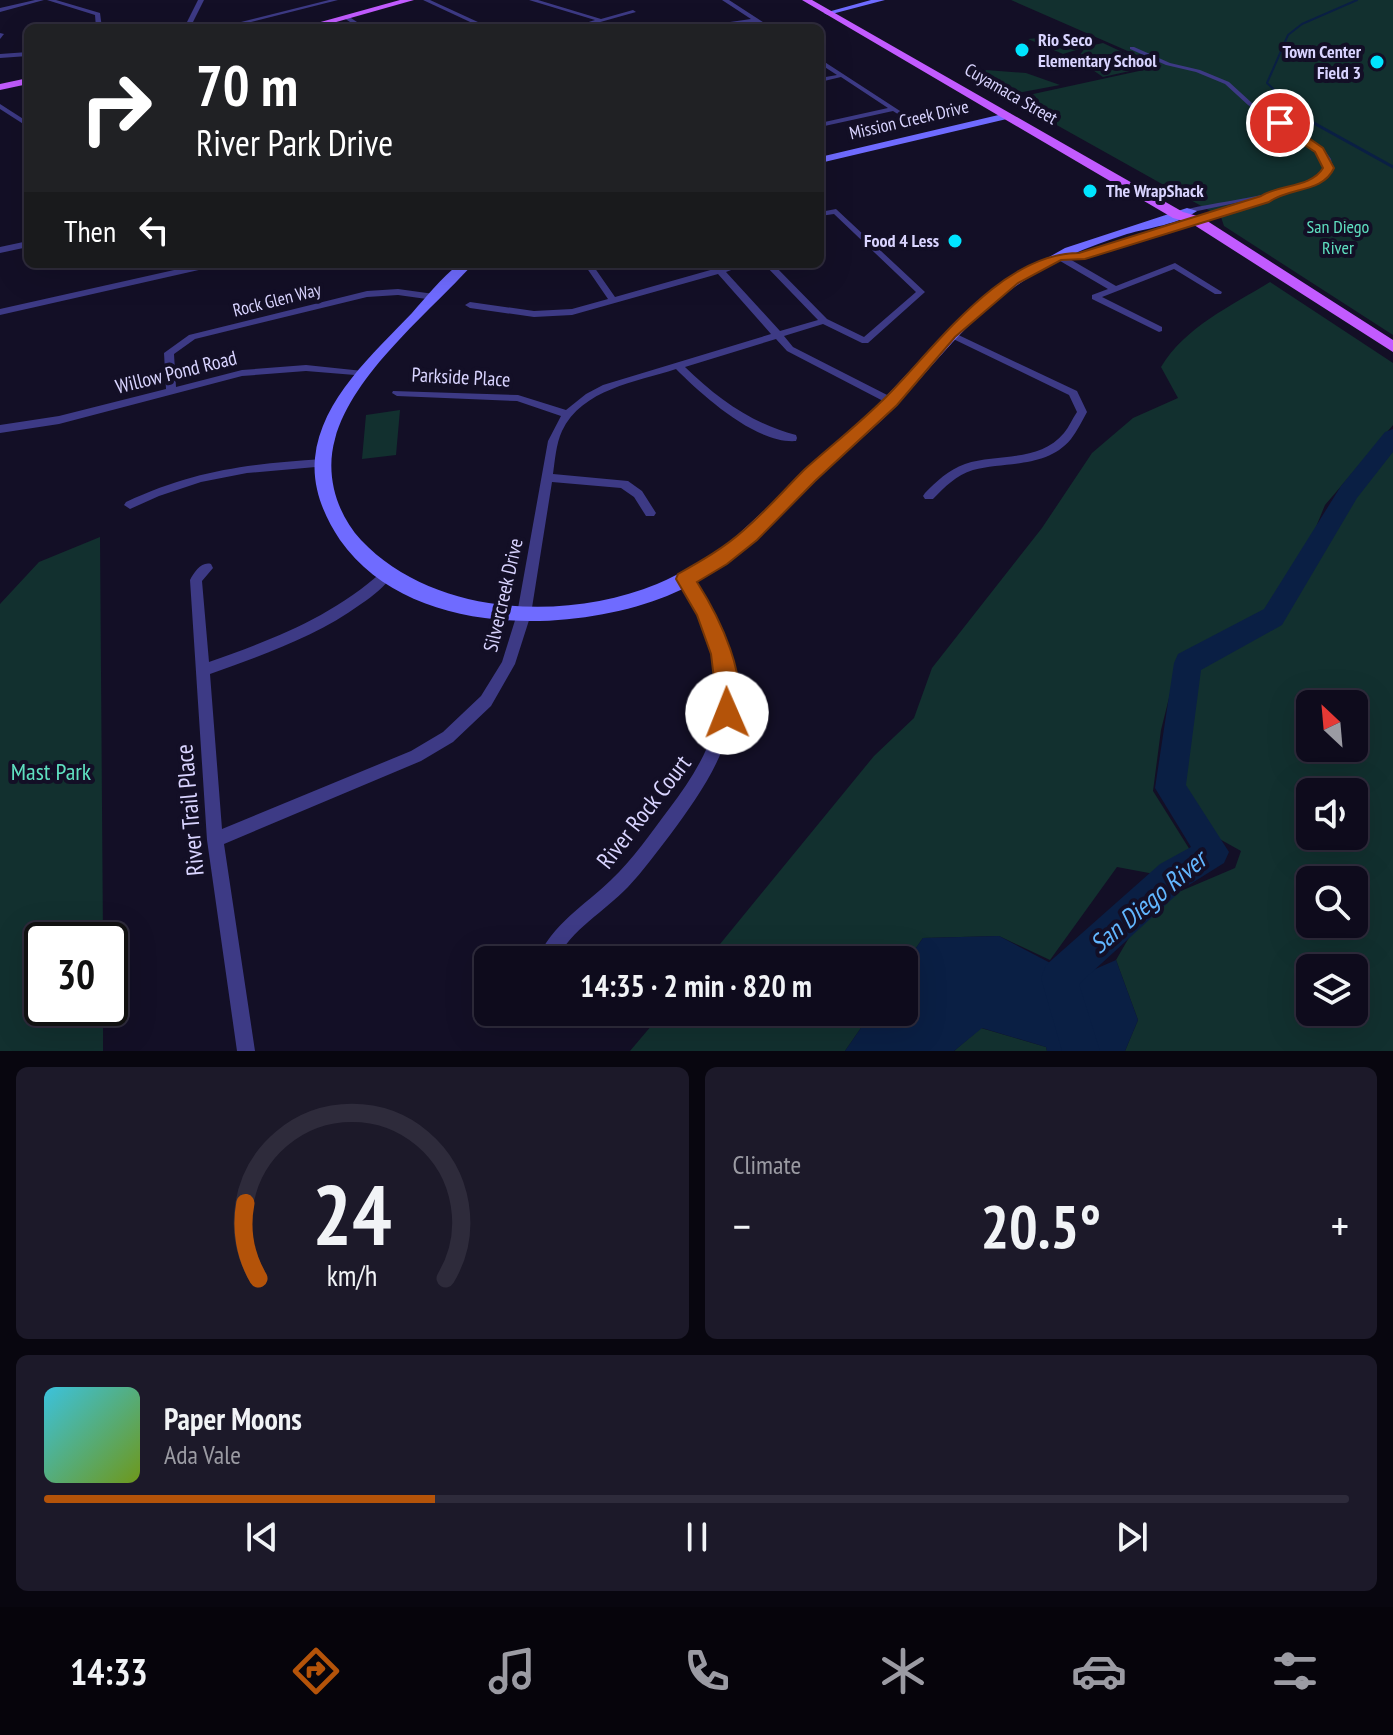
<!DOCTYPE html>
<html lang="en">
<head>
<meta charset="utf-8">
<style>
	:root { --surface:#0e0b1c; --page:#1c1929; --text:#f1f3f6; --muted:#9b9ba3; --line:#2e2b3b; --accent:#b45309 }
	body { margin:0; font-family:"PT Sans Narrow",sans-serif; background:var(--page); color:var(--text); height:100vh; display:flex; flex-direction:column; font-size:30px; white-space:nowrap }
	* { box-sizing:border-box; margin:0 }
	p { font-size:26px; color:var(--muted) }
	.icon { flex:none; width:44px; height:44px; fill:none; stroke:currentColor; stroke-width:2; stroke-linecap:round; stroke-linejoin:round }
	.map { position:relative; height:1051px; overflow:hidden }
	.panel { display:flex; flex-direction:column; gap:16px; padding:16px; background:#08060f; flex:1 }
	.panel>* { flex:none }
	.guide { position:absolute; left:24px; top:24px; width:800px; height:244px; border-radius:12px; box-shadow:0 8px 32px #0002,0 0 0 2px var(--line); background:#202124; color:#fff; overflow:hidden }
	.needle { width:52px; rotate:334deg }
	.buttons { position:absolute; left:1296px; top:690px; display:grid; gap:16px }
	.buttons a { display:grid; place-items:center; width:72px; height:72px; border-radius:12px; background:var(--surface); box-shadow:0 8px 32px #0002,0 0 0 2px var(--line); font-size:40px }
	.speed { position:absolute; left:24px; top:922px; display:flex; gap:16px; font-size:40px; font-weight:700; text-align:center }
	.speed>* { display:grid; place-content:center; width:104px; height:104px; border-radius:50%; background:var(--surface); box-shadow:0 8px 32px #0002,0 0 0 2px var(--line); line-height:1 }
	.speed .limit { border:4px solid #111; border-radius:12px; background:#fff; color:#111 }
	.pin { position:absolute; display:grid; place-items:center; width:68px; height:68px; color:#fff; margin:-34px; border:4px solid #fff; border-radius:50%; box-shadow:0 2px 8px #0007 }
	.me { position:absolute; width:88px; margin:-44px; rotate:359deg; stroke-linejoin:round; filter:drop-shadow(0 0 6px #0008) }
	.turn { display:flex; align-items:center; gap:28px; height:168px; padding:0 40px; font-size:36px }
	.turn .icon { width:104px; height:104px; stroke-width:2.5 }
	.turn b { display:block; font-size:56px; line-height:68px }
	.then { display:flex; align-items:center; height:76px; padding:0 40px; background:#0003; gap:16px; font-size:30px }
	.big { font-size:60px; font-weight:700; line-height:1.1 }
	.panel .tile { flex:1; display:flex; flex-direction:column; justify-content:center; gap:12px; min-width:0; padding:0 28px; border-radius:12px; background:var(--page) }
	.panel .dial { align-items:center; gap:0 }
	.dial svg { height:208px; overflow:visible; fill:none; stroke:var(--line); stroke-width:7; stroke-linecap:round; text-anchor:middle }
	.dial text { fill:var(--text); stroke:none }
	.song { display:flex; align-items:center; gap:24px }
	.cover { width:96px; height:96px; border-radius:12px; background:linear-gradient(135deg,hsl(190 70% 55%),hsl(80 70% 35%)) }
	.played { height:8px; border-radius:4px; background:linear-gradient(90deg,var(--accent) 30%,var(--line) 30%) }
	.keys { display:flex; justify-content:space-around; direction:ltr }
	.heat { display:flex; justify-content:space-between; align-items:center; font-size:44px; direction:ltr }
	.panel .tiles { flex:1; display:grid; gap:16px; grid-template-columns:1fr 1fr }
	.tile:last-child { grid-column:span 2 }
	.trip { position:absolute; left:474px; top:946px; width:444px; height:80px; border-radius:12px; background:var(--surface); box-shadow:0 8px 32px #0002,0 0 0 2px var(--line); font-weight:700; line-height:80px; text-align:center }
	.tabs { display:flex; height:128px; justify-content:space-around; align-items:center; background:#06040b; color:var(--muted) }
	.tabs .icon { width:56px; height:56px }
	.tabs .selected { color:var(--accent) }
	.tabs b { font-size:36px; color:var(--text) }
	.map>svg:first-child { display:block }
</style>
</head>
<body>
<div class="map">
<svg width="1393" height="1051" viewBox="0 0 1393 1051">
	<rect width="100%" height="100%" fill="#130f26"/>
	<!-- green -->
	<g fill="#12302f" fill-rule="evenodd">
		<polygon points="1011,0 1393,0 1393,335 1224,226 1221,217 1010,99 1162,66"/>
		<polygon points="1059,36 1094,45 1103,43 1152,66 1103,77 1081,62 1079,56 1086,47 1063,54 1028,39"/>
		<polygon points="986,70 1026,73 1060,85 1006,95 979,78"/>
		<path d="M1270,282L1393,363V425L1325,505L1309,544L1270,611L1178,662L1161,730L1153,791L1190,850L1165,876L1117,867L1050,960L999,936L923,938L904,965V960H707L874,756L914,718L932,668L1042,528L1092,453L1133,418L1178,398L1161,367C1185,327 1231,306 1270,282Z"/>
		<polygon points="400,410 396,455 362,459 366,415"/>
		<path d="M1393,451V1051H1125L1138,1020L1116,960L1148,905L1235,868L1241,851L1207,832L1185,800L1188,734L1196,664L1232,647L1276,619L1350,505ZM1310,704H1354V748H1310ZM1310,792H1354V836H1310ZM1310,880H1354V924H1310ZM1310,968H1354V1012H1310Z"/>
		<polygon points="100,537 103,940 42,940 42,1008 103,1008 103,1051 0,1051 0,604 39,562"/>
		<polygon points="663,1012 872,1012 845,1051 630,1051"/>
		<polygon points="981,1028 1046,1047 1047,1051 954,1051"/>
	</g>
	<!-- water -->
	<polygon fill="#0a1f44" points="999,936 1077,977 1116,960 1138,1020 1125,1051 1047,1051 1046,1047 982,1028 954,1051 845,1051 872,1012 904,1012 904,965 923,938"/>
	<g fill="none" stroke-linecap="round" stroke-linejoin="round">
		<!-- stream-far1 -->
		<polyline stroke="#0a1f44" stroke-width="2" points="1306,119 1267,83 1288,35 1302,24 1357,0"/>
		<!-- stream -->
		<polyline stroke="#0a1f44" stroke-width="3" points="1303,117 1393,167"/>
		<!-- river -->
		<polygon fill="#0a1f44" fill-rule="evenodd" points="1393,429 1393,452 1357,498 1282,625 1201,670 1186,785 1229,852 1224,863 1184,888 1079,984 1100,1051 1062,1051 1041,978 1046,965 1160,864 1191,847 1155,788 1174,663 1178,654 1264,609 1341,486 1385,432"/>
		<!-- street -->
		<g fill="#3d3a85" fill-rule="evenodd">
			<polygon points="35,0 44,0 0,12 0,8"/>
			<polygon points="47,0 56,0 100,13 102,28 96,28 95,15"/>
			<polygon points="198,0 204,0 190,28 184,28"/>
			<polygon points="329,0 338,0 227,28 217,28"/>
			<polygon points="423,0 430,0 491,28 483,28"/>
			<polygon points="529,0 538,0 601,19 633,10 636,12 579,28 570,28 595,20"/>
			<polygon points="722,0 729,0 772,28 765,28 755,22 714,27 716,24 751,19"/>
			<polygon points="346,15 348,16 366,28 359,28 344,18"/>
			<polygon points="0,33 4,34 0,39"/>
			<path d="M1130,47H1134L1170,63L1200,70L1229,82L1252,103L1323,148L1331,159L1333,171L1322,179L1288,192L1188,213V209C1230,199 1290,196 1325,170L1323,159L1317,152L1248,105L1225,84L1196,72L1166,65L1130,49Z"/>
			<polygon points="28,52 28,56 0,58 0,54"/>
			<polygon points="820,59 917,122 912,123 893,111 820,127 820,123 888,108 841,77 820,82 820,78 837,75 820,64"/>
			<polygon points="0,104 28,122 28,127 0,109"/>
			<polygon points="1245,203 1249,205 1248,207 1196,222 1192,220"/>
			<path d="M836,209L925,292L868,343H862L823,324L784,336L793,347L895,399L896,401L895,403H887L787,351L776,339L685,367C718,399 751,423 796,435L797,438L796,441C756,444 703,396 676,369C636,382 582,389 562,431C556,444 555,460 553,474L628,481L642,491L656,513L654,516H646L634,497L621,488L552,482L531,614L515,664L491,706L453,742L421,761L224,844L255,1051H237L207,840L190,580C194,572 202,561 211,564L213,568L202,581L209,662C274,639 330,618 383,571H391L393,575C385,586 373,596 361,604C316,637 262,655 210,674L222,829L411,751L443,732L481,696L502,662L517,614L548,441L561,416L517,401L397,396L392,393L393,391L518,395L566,410L586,394L603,385L771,334L718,274L572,315L534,317L470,308L465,305L470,302L534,311L572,309L608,299L584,264H592L615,297L714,269L712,266L713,264H719L722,267L733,264H747L726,272L780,331L818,320L764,264H773L827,319L864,337L916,292L834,214L820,216V212Z"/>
			<polygon points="28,241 28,247 0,253 0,247"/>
			<polygon points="1055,254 1061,254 1116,286 1175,263 1222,292 1221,294 1215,294 1174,269 1102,297 1162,327 1162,331 1159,332 1092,299 1092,295 1108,289 1055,258"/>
			<polygon points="201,264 216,264 212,267 0,315 0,309"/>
			<polygon points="398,289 434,294 439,297 434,300 398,295 367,297 195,339 174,354 176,387 242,370 306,365 363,371 368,374 367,376 306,371 242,376 59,424 0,433 0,425 59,416 166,389 164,353 189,335 367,291"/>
			<path d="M950,331L1077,391L1087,412C1082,421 1077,431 1071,439C1046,469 1006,461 973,470C956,475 945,487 933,499H925L923,496L925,493C937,481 948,470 965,464C998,453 1039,463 1064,433C1069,427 1072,419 1077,412L1069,395L947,336V332Z"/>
			<path d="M323,459L329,463L327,466L247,473L201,482L159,496L130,509L124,505L126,502C195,470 248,464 323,459Z"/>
			<path d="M685,574L689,575C707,607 726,639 732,675C742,736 704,789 670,835C656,853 643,871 628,887C604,912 572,929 556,960H537C552,924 584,906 611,880C633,859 651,833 669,809C708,758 733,709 711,645C703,622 690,601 679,579L681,575Z"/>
		</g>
		<!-- secondary -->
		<g fill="#6f6bff" fill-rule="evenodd">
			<polygon points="871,0 885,0 828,15 824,13"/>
			<polygon points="1007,113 1011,114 1011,118 820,163 820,157"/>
			<path d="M1187,208L1197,211C1179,224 1148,228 1127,234C1083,248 1041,266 1005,294C961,327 929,371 891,411C864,438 833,462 806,489C764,533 725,573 667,596C569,635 408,637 340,540C324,516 312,488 315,458C321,399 374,353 412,313C427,296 441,278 459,264H473C429,313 353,373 335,439C325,474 336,513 361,540C433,616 564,622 657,584C683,573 707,558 730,542L877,406L953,325L996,287L1065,248Z"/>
		</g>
		<!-- primary -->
		<g fill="#c25bff" fill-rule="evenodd">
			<polygon points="400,0 414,0 315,28 299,28"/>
			<polygon points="802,0 812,0 1183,212 1201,217 1393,340 1393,352 1191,223 1173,218"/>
			<polygon points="28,78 28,84 0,90 0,84"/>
		</g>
	</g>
	<!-- route -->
	<path fill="#b45309" stroke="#753606" stroke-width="2" d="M1276,121H1284L1323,148L1334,168C1323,193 1289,187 1269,202L1085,259L1061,260L1018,283L955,337L897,405L815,481L757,540L727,564L697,582C718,615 752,681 734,720L727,723L719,720L711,654L697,615L676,579L678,574C701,561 724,548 744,530C765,512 784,490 804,470C831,446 860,423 886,397C936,347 1001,253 1079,253L1261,196C1279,184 1311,188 1323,168L1315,152L1276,126Z"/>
	<!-- markers -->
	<g fill="#00e5ff" stroke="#130f26" stroke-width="3">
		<circle cx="1022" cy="50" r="8"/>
		<circle cx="1377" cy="62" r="8"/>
		<circle cx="1090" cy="191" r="8"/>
		<circle cx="955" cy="241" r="8"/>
	</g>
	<g text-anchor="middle" stroke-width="8" stroke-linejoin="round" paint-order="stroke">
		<!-- far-poi labels -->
		<g font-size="18" font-weight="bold" fill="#d9d4ff" stroke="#130f26" text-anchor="start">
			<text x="1038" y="46">Rio Seco<tspan x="1038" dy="21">Elementary School</tspan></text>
			<text x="1361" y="58" text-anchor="end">Town Center<tspan x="1361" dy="21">Field 3</tspan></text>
			<text x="1106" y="197">The WrapShack</text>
			<text x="939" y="247" text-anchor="end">Food 4 Less</text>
		</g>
		<!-- far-street labels -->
		<g font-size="18" fill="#d9d4ff" stroke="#130f26">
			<text transform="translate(1011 94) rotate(30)" y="6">Cuyamaca Street</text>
			<text transform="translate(909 120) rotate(-13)" y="6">Mission Creek Drive</text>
			<text transform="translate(277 300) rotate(-14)" y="6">Rock Glen Way</text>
		</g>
		<!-- far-park labels -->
		<g font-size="18" fill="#5fe0c0" stroke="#130f26">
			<text x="1338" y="233">San Diego<tspan x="1338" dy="21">River</tspan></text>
		</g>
		<!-- street labels -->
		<g font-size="20" fill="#d9d4ff" stroke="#130f26">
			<text transform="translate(176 372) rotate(-14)" y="7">Willow Pond Road</text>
			<text transform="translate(461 377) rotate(3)" y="7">Parkside Place</text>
			<text transform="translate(503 595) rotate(-77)" y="7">Silvercreek Drive</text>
		</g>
		<!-- near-park labels -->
		<g font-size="24" fill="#5fe0c0" stroke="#130f26">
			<text x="51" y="780">Mast Park</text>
		</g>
		<!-- near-street labels -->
		<g font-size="24" fill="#d9d4ff" stroke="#130f26">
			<text transform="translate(190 810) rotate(-95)" y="8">River Trail Place</text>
			<text transform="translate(644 812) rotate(-52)" y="8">River Rock Court</text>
		</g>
		<!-- near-water labels -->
		<g font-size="26" font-style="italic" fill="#62b6ff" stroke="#130f26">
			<text transform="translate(1148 902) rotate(-40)" y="9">San Diego River</text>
		</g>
	</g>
</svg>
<div class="buttons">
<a><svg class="needle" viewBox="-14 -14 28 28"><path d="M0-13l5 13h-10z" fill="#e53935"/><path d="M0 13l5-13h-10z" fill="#9b9ba3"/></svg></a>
<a><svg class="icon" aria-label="sound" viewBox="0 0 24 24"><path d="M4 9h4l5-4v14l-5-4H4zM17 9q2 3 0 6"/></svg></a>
<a><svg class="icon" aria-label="search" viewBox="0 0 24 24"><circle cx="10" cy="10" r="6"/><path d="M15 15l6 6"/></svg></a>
<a><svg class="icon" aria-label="layers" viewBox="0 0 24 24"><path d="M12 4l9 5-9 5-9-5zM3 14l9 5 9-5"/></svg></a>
</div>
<div class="speed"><div class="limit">30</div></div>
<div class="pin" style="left:1280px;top:123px;background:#d93025"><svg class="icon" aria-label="arrive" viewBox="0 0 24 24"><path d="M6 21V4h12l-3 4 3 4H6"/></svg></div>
<svg class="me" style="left:727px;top:713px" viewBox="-20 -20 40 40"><circle r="19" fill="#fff"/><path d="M0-13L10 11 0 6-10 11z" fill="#b45309"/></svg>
<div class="trip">14:35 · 2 min · 820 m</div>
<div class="guide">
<div class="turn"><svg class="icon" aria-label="right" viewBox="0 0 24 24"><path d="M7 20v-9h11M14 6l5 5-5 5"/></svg><div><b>70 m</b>River Park Drive</div></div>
<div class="then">Then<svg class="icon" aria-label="left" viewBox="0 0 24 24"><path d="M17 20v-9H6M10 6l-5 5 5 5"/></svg></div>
</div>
</div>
<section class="panel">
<div class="tiles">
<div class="tile dial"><svg viewBox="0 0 100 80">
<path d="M14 69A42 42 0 1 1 86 69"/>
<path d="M14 69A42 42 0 0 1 9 40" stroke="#b45309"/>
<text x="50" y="56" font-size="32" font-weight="700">24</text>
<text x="50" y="72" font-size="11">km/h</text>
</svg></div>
<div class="tile"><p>Climate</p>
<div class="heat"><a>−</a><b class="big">20.5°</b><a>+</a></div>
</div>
<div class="tile">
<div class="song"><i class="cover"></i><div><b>Paper Moons</b><p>Ada Vale</p></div></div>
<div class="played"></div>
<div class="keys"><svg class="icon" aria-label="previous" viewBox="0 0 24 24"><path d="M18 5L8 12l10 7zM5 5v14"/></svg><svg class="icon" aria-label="pause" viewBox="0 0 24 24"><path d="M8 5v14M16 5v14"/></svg><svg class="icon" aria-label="next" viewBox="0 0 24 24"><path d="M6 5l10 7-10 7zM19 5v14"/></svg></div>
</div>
</div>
</section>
<nav class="tabs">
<b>14:33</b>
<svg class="icon selected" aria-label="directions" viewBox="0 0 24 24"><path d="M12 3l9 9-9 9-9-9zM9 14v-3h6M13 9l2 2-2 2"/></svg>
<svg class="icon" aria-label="music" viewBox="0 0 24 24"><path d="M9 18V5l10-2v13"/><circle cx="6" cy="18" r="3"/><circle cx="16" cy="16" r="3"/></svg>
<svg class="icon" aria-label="phone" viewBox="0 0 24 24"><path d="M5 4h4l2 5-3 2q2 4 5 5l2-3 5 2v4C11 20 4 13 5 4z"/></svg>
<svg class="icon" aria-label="climate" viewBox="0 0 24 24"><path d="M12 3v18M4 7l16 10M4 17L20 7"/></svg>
<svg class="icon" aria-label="car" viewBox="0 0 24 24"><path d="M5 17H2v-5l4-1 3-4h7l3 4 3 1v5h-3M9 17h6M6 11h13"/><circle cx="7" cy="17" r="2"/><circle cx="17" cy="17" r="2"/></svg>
<svg class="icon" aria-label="filters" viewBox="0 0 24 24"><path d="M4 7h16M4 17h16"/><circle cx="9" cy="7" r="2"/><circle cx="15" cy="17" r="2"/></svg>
</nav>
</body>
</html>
